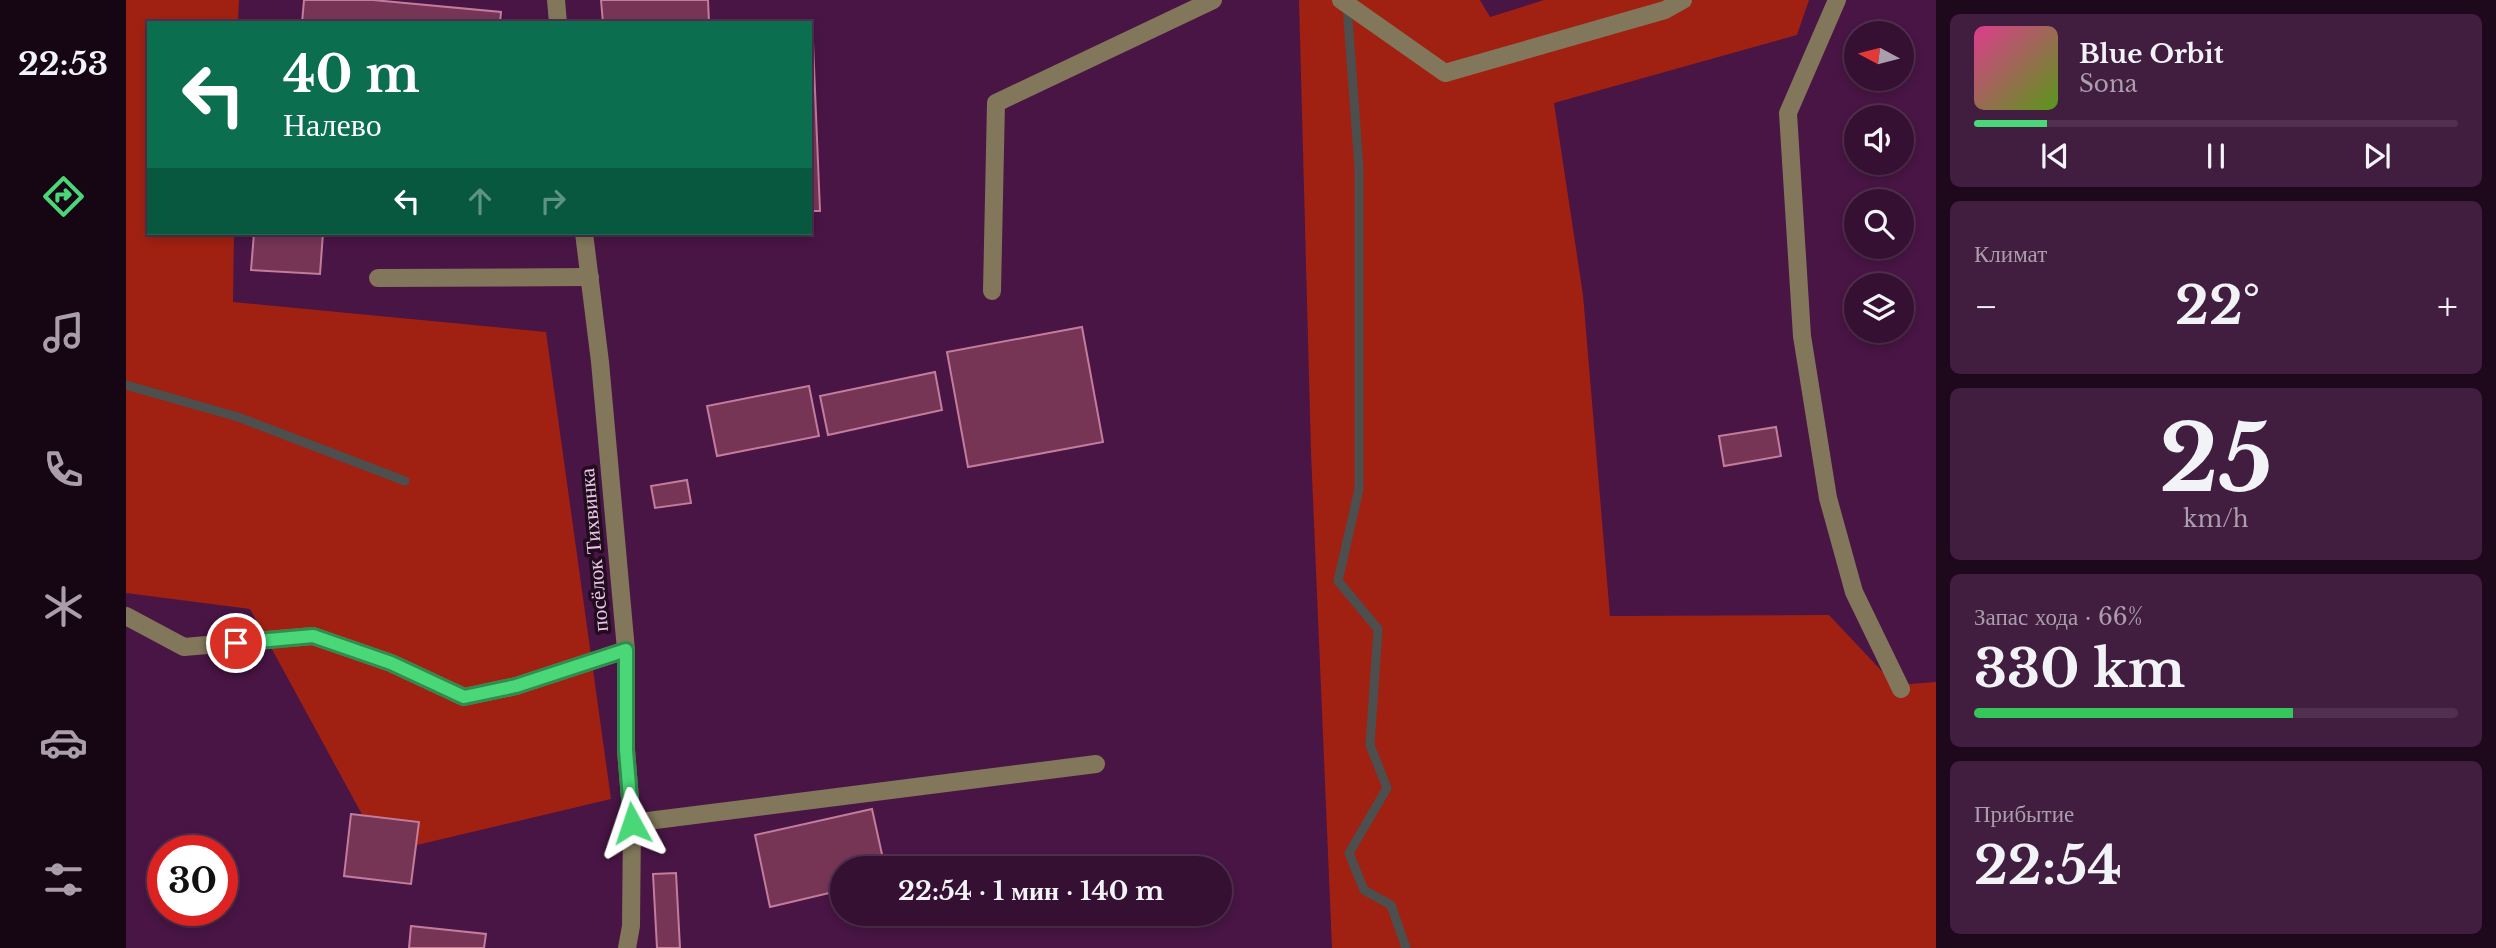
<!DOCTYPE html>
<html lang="ru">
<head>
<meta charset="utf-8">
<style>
	:root { --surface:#361033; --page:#411e3f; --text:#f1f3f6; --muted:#aa9dac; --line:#50304e; --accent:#49d778 }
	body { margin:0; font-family:"Libre Baskerville",serif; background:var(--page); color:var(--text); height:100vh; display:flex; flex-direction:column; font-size:26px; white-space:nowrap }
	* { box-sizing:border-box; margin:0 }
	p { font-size:23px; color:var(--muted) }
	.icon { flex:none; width:38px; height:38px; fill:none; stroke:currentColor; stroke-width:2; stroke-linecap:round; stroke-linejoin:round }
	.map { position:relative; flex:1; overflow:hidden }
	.side { display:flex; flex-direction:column; gap:14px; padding:14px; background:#1e091c; width:560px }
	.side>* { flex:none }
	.guide { position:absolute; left:21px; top:21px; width:665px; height:214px; border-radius:0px; box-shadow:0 4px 10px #0003,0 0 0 2px var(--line); background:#0b6e4f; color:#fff; overflow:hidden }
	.needle { width:46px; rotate:277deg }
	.controls { position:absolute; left:1718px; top:21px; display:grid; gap:14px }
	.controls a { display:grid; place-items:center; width:70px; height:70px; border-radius:50%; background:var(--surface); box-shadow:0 4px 10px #0003,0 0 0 2px var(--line); font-size:35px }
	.speed { position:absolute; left:21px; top:835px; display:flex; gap:14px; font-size:35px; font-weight:700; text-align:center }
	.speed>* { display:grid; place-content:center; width:91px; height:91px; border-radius:50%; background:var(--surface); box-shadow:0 4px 10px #0003,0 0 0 2px var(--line); line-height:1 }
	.speed .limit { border:10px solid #d22; background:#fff; color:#111 }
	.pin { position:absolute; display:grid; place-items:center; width:60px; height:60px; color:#fff; margin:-30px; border:4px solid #fff; border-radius:50%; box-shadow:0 2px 7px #0007 }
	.me { position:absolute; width:77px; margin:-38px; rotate:355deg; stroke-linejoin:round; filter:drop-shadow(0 0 5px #0008) }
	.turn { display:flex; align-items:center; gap:24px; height:147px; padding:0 21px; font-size:32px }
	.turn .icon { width:91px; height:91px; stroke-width:2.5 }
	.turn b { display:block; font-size:49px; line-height:60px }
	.lanes { display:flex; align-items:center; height:66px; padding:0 21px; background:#0003; justify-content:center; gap:35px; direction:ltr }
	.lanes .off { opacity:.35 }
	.big { font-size:52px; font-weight:700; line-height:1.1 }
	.side .card { flex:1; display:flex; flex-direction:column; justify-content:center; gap:10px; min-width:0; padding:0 24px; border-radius:10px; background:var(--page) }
	.side .dial { align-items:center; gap:0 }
	.dial b { font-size:91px; line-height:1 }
	.song { display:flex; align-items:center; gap:21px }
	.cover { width:84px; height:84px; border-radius:10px; background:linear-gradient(135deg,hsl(330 70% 55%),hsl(90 70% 35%)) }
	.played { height:7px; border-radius:4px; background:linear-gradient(90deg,var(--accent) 15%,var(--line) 15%) }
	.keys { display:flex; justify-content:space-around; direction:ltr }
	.heat { display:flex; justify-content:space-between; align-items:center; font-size:38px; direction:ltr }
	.charge { height:10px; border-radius:5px; background:linear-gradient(90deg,#34c759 66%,var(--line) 0) }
	.trip { position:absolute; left:704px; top:856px; width:402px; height:70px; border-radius:35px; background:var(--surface); box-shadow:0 4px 10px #0003,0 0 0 2px var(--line); font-weight:700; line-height:70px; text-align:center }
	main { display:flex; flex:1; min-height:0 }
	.tabs { display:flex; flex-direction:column; width:126px; justify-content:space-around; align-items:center; background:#160614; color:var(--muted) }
	.tabs .icon { width:49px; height:49px }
	.tabs .on { color:var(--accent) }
	.tabs b { font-size:32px; color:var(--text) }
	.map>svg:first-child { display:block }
</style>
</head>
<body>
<main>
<nav class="tabs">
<b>22:53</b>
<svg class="icon on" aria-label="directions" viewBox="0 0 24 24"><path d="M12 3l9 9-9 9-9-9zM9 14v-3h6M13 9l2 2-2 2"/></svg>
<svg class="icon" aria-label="music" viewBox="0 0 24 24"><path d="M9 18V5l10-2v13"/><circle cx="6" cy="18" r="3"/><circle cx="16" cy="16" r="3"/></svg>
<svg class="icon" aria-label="phone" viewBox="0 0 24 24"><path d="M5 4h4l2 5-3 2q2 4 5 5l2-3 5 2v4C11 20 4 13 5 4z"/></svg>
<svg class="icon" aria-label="climate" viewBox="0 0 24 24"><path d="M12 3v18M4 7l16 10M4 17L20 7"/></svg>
<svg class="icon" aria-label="car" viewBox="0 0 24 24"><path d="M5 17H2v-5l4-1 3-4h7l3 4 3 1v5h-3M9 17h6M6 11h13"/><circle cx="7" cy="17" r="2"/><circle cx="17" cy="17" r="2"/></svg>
<svg class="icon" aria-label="filters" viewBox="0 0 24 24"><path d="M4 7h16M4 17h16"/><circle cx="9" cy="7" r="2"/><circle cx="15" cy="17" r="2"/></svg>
</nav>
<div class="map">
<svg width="1810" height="948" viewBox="0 0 1810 948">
	<rect width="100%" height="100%" fill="#481544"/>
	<!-- forest -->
	<g fill="#a02112">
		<polygon points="0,0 113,0 112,23 23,23 23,233 108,233 107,302 420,332 485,799 257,853 124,609 0,593"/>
		<polygon points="1173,0 1354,0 1364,17 1418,0 1683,0 1671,35 1428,103 1457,295 1484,616 1703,615 1769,685 1810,682 1810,948 1206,948 1185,452"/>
	</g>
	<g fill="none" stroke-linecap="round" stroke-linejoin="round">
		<!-- stream -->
		<g stroke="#4c4f4e" stroke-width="9">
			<polyline points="1221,5 1233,168 1233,489 1212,581 1252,629 1244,745 1261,788 1223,853 1238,890 1265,905 1280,948"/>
			<polyline points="0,385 112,417 279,481"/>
		</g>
	</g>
	<!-- building -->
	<g fill="#763555" stroke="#c47c9d" stroke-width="2">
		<polygon points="178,0 247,0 375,12 374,23 176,23"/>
		<polygon points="475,0 582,0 583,23 477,23"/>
		<polygon points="684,42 687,42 694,211 684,211"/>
		<polygon points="128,233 197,233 194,274 125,270"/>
		<polygon points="956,327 977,442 842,467 821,352"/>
		<polygon points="809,372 816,410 702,435 694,396"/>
		<polygon points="683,386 693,436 591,456 581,406"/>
		<polygon points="1650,427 1655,456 1598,466 1593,436"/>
		<polygon points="561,480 565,503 529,508 525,486"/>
		<polygon points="746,809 759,868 716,868 716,890 644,907 629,835"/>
		<polygon points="225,814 293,822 285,884 218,876"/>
		<polygon points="550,873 554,948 531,948 527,874"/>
		<polygon points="285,926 360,934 358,948 283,948"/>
	</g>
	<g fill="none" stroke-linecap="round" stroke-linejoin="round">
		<!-- minor -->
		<g stroke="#82775a" stroke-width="18">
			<polyline points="430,0 432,23"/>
			<polyline points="1215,0 1319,73 1539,10 1557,0"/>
			<polyline points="1711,0 1662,113 1676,336 1702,498 1728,592 1775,689"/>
			<polyline points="458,233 474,362 500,650 500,750 506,823 505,926 501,948"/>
			<polyline points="252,278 464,277"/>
			<polyline points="866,291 870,103 1087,0"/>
			<polyline points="0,616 58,647 187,636 265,663 338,697 390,686 500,650"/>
			<polyline points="506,823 970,764"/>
		</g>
	</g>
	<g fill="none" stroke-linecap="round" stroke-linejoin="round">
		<!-- route casing -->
		<g stroke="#2f8c4e" stroke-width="18">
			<polyline id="route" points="110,643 187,636 265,663 338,697 390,686 500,650 500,750 506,823"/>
		</g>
		<!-- route -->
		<use href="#route" stroke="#49d778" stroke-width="12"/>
	</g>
	<g text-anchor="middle" stroke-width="7" stroke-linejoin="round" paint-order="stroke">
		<!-- street labels -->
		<g font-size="21" fill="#e7c7e2" stroke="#220c20">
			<text transform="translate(468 550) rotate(-95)" y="7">посёлок Тихвинка</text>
		</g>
	</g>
</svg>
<div class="controls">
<a><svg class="needle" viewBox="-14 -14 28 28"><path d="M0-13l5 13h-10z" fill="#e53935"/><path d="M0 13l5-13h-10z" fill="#aa9dac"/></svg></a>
<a><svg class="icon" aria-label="sound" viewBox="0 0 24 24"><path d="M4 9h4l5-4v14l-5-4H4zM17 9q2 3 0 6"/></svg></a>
<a><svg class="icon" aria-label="search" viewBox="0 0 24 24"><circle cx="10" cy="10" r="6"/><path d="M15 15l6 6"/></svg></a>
<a><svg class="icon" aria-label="layers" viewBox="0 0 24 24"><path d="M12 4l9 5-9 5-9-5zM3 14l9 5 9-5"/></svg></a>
</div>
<div class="speed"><div class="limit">30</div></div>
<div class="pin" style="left:110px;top:643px;background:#d93025"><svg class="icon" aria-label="arrive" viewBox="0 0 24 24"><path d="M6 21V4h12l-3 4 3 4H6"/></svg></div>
<svg class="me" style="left:506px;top:823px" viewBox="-20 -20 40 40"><path d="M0-17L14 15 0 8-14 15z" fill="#49d778" stroke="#fff" stroke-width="4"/></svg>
<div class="trip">22:54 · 1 мин · 140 m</div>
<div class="guide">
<div class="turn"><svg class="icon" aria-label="left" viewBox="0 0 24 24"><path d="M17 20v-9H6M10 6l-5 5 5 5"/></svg><div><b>40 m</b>Налево</div></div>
<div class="lanes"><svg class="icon" aria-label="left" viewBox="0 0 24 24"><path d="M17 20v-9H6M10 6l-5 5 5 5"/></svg><svg class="icon off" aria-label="ahead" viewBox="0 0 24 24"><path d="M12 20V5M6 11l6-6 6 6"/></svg><svg class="icon off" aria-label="right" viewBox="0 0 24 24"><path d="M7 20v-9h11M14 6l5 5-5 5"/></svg></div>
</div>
</div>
<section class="side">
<div class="card">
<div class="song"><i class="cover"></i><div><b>Blue Orbit</b><p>Sona</p></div></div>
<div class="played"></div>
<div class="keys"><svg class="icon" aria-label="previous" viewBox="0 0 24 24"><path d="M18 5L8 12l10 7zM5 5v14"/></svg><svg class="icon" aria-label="pause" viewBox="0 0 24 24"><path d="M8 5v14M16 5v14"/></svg><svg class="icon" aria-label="next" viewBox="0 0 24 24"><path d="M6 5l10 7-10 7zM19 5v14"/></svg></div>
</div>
<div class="card"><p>Климат</p>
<div class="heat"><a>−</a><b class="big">22°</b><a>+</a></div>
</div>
<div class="card dial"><b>25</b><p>km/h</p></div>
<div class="card"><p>Запас хода · 66%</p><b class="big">330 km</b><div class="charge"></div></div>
<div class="card"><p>Прибытие</p><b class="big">22:54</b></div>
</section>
</main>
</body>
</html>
